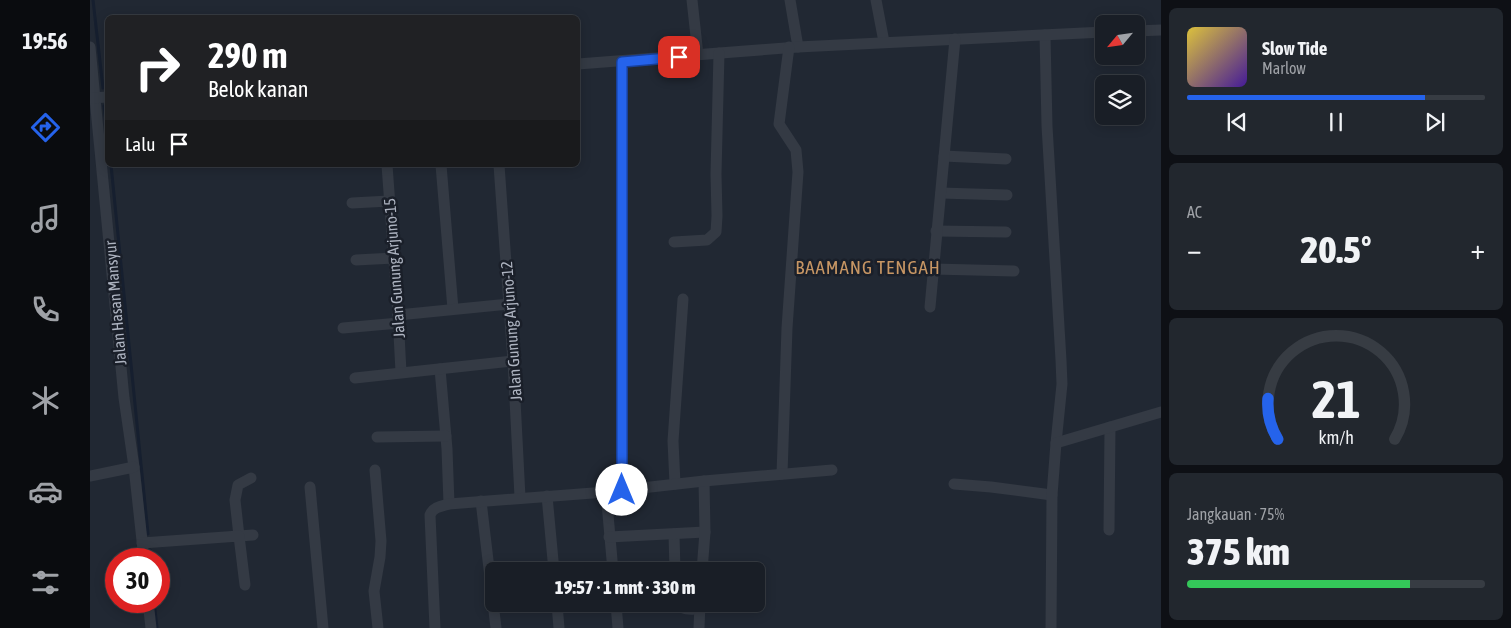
<!DOCTYPE html>
<html lang="id">
<head>
<meta charset="utf-8">
<style>
	:root { --surface:#191e26; --page:#22272e; --text:#f1f3f6; --muted:#9fa2a7; --line:#373c43; --accent:#2563eb }
	body { margin:0; font-family:"Asap Condensed",sans-serif; background:var(--page); color:var(--text); height:100vh; display:flex; flex-direction:column; font-size:19px; white-space:nowrap }
	* { box-sizing:border-box; margin:0 }
	p { font-size:16px; color:var(--muted) }
	.icon { flex:none; width:28px; height:28px; fill:none; stroke:currentColor; stroke-width:2; stroke-linecap:round; stroke-linejoin:round }
	.map { position:relative; flex:1; overflow:hidden }
	.drawer { display:flex; flex-direction:column; gap:8px; padding:8px; background:#0e1015; width:350px }
	.drawer>* { flex:none }
	.guide { position:absolute; left:15px; top:15px; width:475px; height:152px; border-radius:8px; box-shadow:0 2px 12px #0003,0 0 0 1px var(--line); background:#202124; color:#fff; overflow:hidden }
	.needle { width:32px; rotate:241deg }
	.tools { position:absolute; left:1005px; top:15px; display:grid; gap:10px }
	.tools a { display:grid; place-items:center; width:50px; height:50px; border-radius:8px; background:var(--surface); box-shadow:0 2px 12px #0003,0 0 0 1px var(--line); font-size:25px }
	.speed { position:absolute; left:15px; top:548px; display:flex; gap:10px; font-size:25px; font-weight:700; text-align:center }
	.speed>* { display:grid; place-content:center; width:65px; height:65px; border-radius:50%; background:var(--surface); box-shadow:0 2px 12px #0003,0 0 0 1px var(--line); line-height:1 }
	.speed .limit { border:8px solid #d22; background:#fff; color:#111 }
	.pin { position:absolute; display:grid; place-items:center; width:42px; height:42px; color:#fff; margin:-21px; border-radius:10px; box-shadow:0 2px 8px #0006 }
	.me { position:absolute; width:55px; margin:-28px; rotate:0deg; stroke-linejoin:round; filter:drop-shadow(0 0 4px #0008) }
	.turn { display:flex; align-items:center; gap:18px; height:105px; padding:0 20px; font-size:22px }
	.turn .icon { width:65px; height:65px; stroke-width:2.5 }
	.turn b { display:block; font-size:35px; line-height:42px }
	.then { display:flex; align-items:center; height:48px; padding:0 20px; background:#0003; gap:10px; font-size:19px }
	.big { font-size:38px; font-weight:800; line-height:1.1 }
	.drawer .card { flex:1; display:flex; flex-direction:column; justify-content:center; gap:8px; min-width:0; padding:0 18px; border-radius:8px; background:var(--page) }
	.drawer .dial { align-items:center; gap:0 }
	.dial svg { height:130px; overflow:visible; fill:none; stroke:var(--line); stroke-width:7; stroke-linecap:round; text-anchor:middle }
	.dial text { fill:var(--text); stroke:none }
	.song { display:flex; align-items:center; gap:15px }
	.cover { width:60px; height:60px; border-radius:8px; background:linear-gradient(135deg,hsl(50 70% 55%),hsl(260 70% 35%)) }
	.played { height:5px; border-radius:2px; background:linear-gradient(90deg,var(--accent) 80%,var(--line) 80%) }
	.keys { display:flex; justify-content:space-around; direction:ltr }
	.heat { display:flex; justify-content:space-between; align-items:center; font-size:28px; direction:ltr }
	.charge { height:8px; border-radius:4px; background:linear-gradient(90deg,#34c759 75%,var(--line) 0) }
	.trip { position:absolute; left:395px; top:562px; width:280px; height:50px; border-radius:8px; background:var(--surface); box-shadow:0 2px 12px #0003,0 0 0 1px var(--line); font-weight:800; line-height:50px; text-align:center }
	main { display:flex; flex:1; min-height:0 }
	.menu { display:flex; flex-direction:column; width:90px; justify-content:space-around; align-items:center; background:#0a0c0f; color:var(--muted) }
	.menu .icon { width:35px; height:35px }
	.menu .current { color:var(--accent) }
	.menu b { font-size:22px; color:var(--text) }
	.map>svg:first-child { display:block }
</style>
</head>
<body>
<main>
<nav class="menu">
<b>19:56</b>
<svg class="icon current" aria-label="directions" viewBox="0 0 24 24"><path d="M12 3l9 9-9 9-9-9zM9 14v-3h6M13 9l2 2-2 2"/></svg>
<svg class="icon" aria-label="music" viewBox="0 0 24 24"><path d="M9 18V5l10-2v13"/><circle cx="6" cy="18" r="3"/><circle cx="16" cy="16" r="3"/></svg>
<svg class="icon" aria-label="phone" viewBox="0 0 24 24"><path d="M5 4h4l2 5-3 2q2 4 5 5l2-3 5 2v4C11 20 4 13 5 4z"/></svg>
<svg class="icon" aria-label="climate" viewBox="0 0 24 24"><path d="M12 3v18M4 7l16 10M4 17L20 7"/></svg>
<svg class="icon" aria-label="car" viewBox="0 0 24 24"><path d="M5 17H2v-5l4-1 3-4h7l3 4 3 1v5h-3M9 17h6M6 11h13"/><circle cx="7" cy="17" r="2"/><circle cx="17" cy="17" r="2"/></svg>
<svg class="icon" aria-label="filters" viewBox="0 0 24 24"><path d="M4 7h16M4 17h16"/><circle cx="9" cy="7" r="2"/><circle cx="15" cy="17" r="2"/></svg>
</nav>
<div class="map">
<svg width="1071" height="628" viewBox="0 0 1071 628">
	<rect width="100%" height="100%" fill="#212833"/>
	<g fill="none" stroke-linecap="round" stroke-linejoin="round">
		<!-- stream -->
		<g stroke="#161f2f" stroke-width="3">
			<polyline points="3,0 13,88"/>
			<polyline points="14,106 18,136"/>
			<polyline points="21,165 58,534"/>
			<polyline points="60,550 60,559"/>
			<polyline points="64,601 67,628"/>
		</g>
		<!-- minor -->
		<g stroke="#343a44" stroke-width="11">
			<polyline points="602,0 608,55"/>
			<polyline points="700,0 708,47"/>
			<polyline points="786,0 794,42"/>
			<polyline points="1046,31 1071,30"/>
			<polyline points="955,35 957,126 971,360 972,384 966,443"/>
			<polyline points="0,47 34,398 44,467 54,559"/>
			<polyline points="532,61 532,490"/>
			<polyline points="488,64 708,47 1014,32"/>
			<polyline points="0,98 18,97"/>
			<polyline points="854,156 916,159"/>
			<polyline points="297,165 308,315 311,372"/>
			<polyline points="351,165 363,309"/>
			<polyline points="409,165 423,361 430,497"/>
			<polyline points="851,193 917,195"/>
			<polyline points="262,203 299,201"/>
			<polyline points="846,231 916,232"/>
			<polyline points="584,242 617,240 626,232 627,216 626,174 629,53"/>
			<polyline points="266,260 304,258"/>
			<polyline points="843,269 924,271"/>
			<polyline points="840,307 865,39"/>
			<polyline points="308,315 419,304"/>
			<polyline points="253,328 309,323"/>
			<polyline points="350,369 357,449 359,504"/>
			<polyline points="265,378 423,361"/>
			<polyline points="287,437 356,436"/>
			<polyline points="285,470 291,541 290,557 284,591 288,628"/>
			<polyline points="692,474 697,328 708,172 706,150 689,124 699,47"/>
			<polyline points="0,476 44,467"/>
			<polyline points="161,478 148,485 145,500 149,536 163,535"/>
			<polyline points="585,484 583,441 593,299"/>
			<polyline points="864,484 901,487 962,495"/>
			<polyline points="220,487 233,628"/>
			<polyline points="516,492 523,571"/>
			<polyline points="457,496 464,571"/>
			<polyline points="391,501 406,628"/>
			<polyline points="1019,530 1020,427"/>
			<polyline points="584,534 585,571"/>
			<polyline points="519,537 615,532"/>
			<polyline points="52,543 149,536 155,585"/>
			<polyline points="612,571 615,532 614,481"/>
			<polyline points="58,601 61,628"/>
			<polyline points="467,604 469,628"/>
			<polyline points="526,604 528,628"/>
			<path d="M589,604C593,611 603,609 610,609"/>
			<path d="M345,628L340,515C343,507 352,506 359,504L516,492L614,481L742,470"/>
			<polyline points="609,628 610,604"/>
			<polyline points="961,628 962,495 966,443 1071,412"/>
		</g>
	</g>
	<g fill="none" stroke-linecap="round" stroke-linejoin="round">
		<!-- route casing -->
		<g stroke="#184099" stroke-width="12">
			<polyline id="route" points="532,490 532,62 589,57"/>
		</g>
		<!-- route -->
		<use href="#route" stroke="#2563eb" stroke-width="9"/>
	</g>
	<g text-anchor="middle" stroke-width="5" stroke-linejoin="round" paint-order="stroke">
		<!-- street labels -->
		<g font-size="16" fill="#aeb4c1" stroke="#1a1f29">
			<text transform="translate(304 268) rotate(-94)" y="6">Jalan Gunung Arjuno-15</text>
			<text transform="translate(25 303) rotate(-95)" y="6">Jalan Hasan Mansyur</text>
			<text transform="translate(421 331) rotate(-94)" y="6">Jalan Gunung Arjuno-12</text>
		</g>
		<!-- quarter labels -->
		<g font-size="19" letter-spacing="1" fill="#c79664" stroke="#1a1f29">
			<text x="778" y="274">BAAMANG TENGAH</text>
		</g>
	</g>
</svg>
<div class="tools">
<a><svg class="needle" viewBox="-14 -14 28 28"><path d="M0-13l5 13h-10z" fill="#e53935"/><path d="M0 13l5-13h-10z" fill="#9fa2a7"/></svg></a>
<a><svg class="icon" aria-label="layers" viewBox="0 0 24 24"><path d="M12 4l9 5-9 5-9-5zM3 14l9 5 9-5"/></svg></a>
</div>
<div class="speed"><div class="limit">30</div></div>
<div class="pin" style="left:589px;top:57px;background:#d93025"><svg class="icon" aria-label="arrive" viewBox="0 0 24 24"><path d="M6 21V4h12l-3 4 3 4H6"/></svg></div>
<svg class="me" style="left:532px;top:490px" viewBox="-20 -20 40 40"><circle r="19" fill="#fff"/><path d="M0-13L10 11 0 6-10 11z" fill="#2563eb"/></svg>
<div class="trip">19:57 · 1 mnt · 330 m</div>
<div class="guide">
<div class="turn"><svg class="icon" aria-label="right" viewBox="0 0 24 24"><path d="M7 20v-9h11M14 6l5 5-5 5"/></svg><div><b>290 m</b>Belok kanan</div></div>
<div class="then">Lalu<svg class="icon" aria-label="arrive" viewBox="0 0 24 24"><path d="M6 21V4h12l-3 4 3 4H6"/></svg></div>
</div>
</div>
<section class="drawer">
<div class="card">
<div class="song"><i class="cover"></i><div><b>Slow Tide</b><p>Marlow</p></div></div>
<div class="played"></div>
<div class="keys"><svg class="icon" aria-label="previous" viewBox="0 0 24 24"><path d="M18 5L8 12l10 7zM5 5v14"/></svg><svg class="icon" aria-label="pause" viewBox="0 0 24 24"><path d="M8 5v14M16 5v14"/></svg><svg class="icon" aria-label="next" viewBox="0 0 24 24"><path d="M6 5l10 7-10 7zM19 5v14"/></svg></div>
</div>
<div class="card"><p>AC</p>
<div class="heat"><a>−</a><b class="big">20.5°</b><a>+</a></div>
</div>
<div class="card dial"><svg viewBox="0 0 100 80">
<path d="M14 69A42 42 0 1 1 86 69"/>
<path d="M14 69A42 42 0 0 1 8 44" stroke="#2563eb"/>
<text x="50" y="56" font-size="32" font-weight="700">21</text>
<text x="50" y="72" font-size="11">km/h</text>
</svg></div>
<div class="card"><p>Jangkauan · 75%</p><b class="big">375 km</b><div class="charge"></div></div>
</section>
</main>
</body>
</html>
